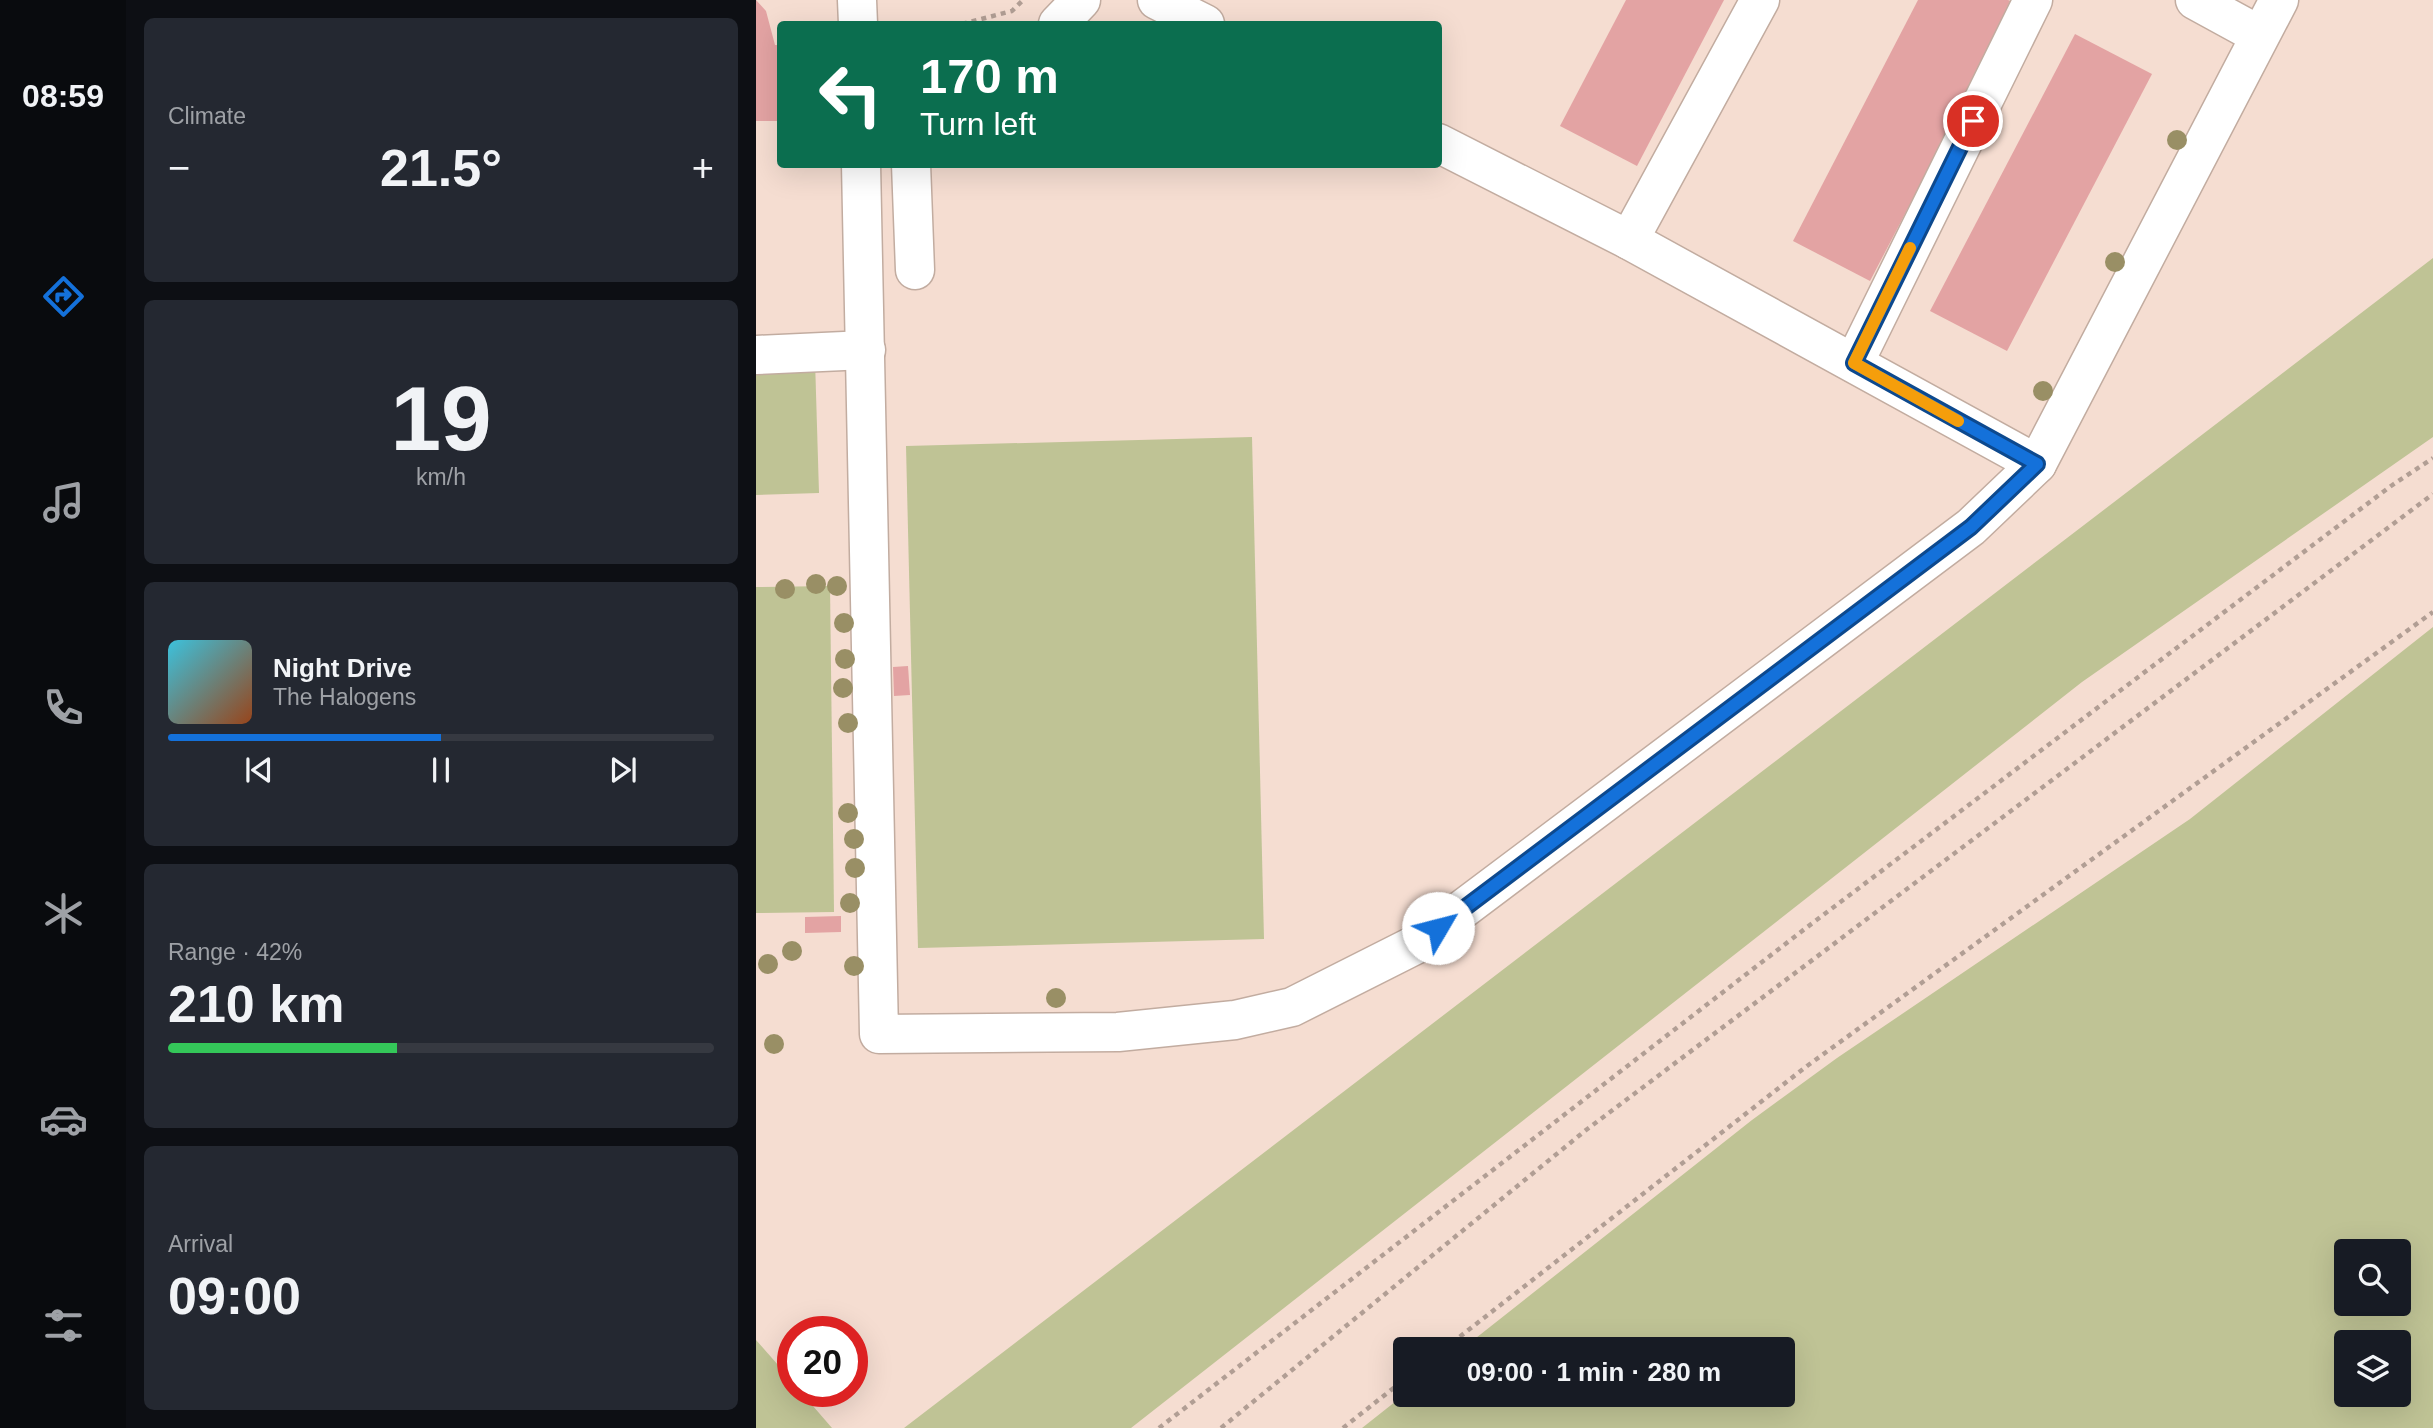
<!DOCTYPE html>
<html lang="en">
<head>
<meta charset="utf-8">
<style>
	:root { --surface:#171b24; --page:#242831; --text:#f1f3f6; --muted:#9ea1a6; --line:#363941; --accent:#1471da }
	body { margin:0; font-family:Helvetica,sans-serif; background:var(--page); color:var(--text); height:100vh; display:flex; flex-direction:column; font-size:26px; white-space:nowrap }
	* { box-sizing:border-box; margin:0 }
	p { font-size:23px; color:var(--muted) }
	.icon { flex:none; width:38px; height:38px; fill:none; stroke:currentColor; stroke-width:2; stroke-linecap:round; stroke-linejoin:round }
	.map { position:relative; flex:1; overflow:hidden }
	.sheet { display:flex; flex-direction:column; gap:18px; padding:18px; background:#0d0f14; width:630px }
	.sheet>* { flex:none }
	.banner { position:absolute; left:21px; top:21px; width:665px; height:147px; border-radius:7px; box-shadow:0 7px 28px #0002; background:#0b6e4f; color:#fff; overflow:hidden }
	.fabs { position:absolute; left:1578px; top:1239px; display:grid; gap:14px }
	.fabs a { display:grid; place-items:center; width:77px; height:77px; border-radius:7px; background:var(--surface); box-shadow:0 7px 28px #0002; font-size:35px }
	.speed { position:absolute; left:21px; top:1316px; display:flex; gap:14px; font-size:35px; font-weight:700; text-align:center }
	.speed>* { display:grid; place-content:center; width:91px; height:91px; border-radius:50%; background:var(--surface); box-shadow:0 7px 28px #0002; line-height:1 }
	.speed .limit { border:10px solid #d22; background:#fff; color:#111 }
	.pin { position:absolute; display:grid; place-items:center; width:60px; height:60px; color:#fff; margin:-30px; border:4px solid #fff; border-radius:50%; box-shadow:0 2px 7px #0007 }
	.me { position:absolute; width:77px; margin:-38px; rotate:53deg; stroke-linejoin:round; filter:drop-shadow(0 0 5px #0008) }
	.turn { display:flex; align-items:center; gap:24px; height:147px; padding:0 28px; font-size:32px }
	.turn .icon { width:91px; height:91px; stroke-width:2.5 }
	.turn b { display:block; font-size:49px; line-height:60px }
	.big { font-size:52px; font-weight:600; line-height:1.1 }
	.sheet .card { flex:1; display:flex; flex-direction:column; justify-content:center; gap:10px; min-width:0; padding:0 24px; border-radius:10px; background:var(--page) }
	.sheet .dial { align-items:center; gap:0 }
	.dial b { font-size:91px; line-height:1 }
	.song { display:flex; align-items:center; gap:21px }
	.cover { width:84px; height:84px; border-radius:10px; background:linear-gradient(135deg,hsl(190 70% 55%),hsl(20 70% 35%)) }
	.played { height:7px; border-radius:4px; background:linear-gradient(90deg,var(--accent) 50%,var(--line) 50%) }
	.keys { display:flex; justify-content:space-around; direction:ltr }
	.heat { display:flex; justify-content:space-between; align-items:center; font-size:38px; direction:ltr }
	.charge { height:10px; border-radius:5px; background:linear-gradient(90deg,#34c759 42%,var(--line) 0) }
	.trip { position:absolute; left:637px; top:1337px; width:402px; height:70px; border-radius:7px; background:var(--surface); box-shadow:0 7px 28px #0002; font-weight:600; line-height:70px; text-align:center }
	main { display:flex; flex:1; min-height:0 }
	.tabs { display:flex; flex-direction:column; width:126px; justify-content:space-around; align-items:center; background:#090b0e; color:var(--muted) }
	.tabs .icon { width:49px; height:49px }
	.tabs .on { color:var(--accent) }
	.tabs b { font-size:32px; color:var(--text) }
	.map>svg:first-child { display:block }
</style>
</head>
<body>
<main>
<nav class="tabs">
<b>08:59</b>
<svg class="icon on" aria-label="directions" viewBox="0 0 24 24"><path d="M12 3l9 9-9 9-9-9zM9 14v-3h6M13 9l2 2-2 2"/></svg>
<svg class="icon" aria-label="music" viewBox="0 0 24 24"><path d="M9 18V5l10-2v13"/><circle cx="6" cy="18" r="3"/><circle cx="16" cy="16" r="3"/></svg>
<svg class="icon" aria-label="phone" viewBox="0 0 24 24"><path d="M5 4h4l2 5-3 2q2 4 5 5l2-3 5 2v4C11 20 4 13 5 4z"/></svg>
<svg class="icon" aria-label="climate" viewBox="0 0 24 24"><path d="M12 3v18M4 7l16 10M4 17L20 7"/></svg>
<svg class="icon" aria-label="car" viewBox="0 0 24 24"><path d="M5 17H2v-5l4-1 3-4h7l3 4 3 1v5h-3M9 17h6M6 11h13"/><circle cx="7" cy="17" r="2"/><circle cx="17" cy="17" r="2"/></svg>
<svg class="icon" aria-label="filters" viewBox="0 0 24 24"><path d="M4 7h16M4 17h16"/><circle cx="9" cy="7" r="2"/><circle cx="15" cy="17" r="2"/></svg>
</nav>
<section class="sheet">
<div class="card"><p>Climate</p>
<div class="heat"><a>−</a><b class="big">21.5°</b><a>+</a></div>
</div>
<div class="card dial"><b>19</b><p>km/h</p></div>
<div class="card">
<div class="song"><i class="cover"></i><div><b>Night Drive</b><p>The Halogens</p></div></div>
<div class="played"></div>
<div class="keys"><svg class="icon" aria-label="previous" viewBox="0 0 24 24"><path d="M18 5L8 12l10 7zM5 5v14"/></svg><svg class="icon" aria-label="pause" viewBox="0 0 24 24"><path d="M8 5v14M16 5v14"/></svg><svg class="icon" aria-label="next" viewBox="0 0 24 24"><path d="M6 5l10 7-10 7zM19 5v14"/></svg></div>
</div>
<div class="card"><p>Range · 42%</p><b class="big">210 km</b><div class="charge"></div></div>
<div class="card"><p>Arrival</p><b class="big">09:00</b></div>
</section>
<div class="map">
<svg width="1677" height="1428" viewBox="0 0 1677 1428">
	<rect width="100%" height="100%" fill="#f5ddd1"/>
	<!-- green -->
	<g fill="#bfc395" fill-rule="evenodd">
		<polygon points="1677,258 1677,437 1326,682 375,1428 148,1428"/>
		<polygon points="59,360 63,493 0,495 0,361"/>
		<polygon points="496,437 508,939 162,948 150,446"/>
		<polygon points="74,586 78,912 0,913 0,587"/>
		<path d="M1677,627V1428H606L649,1394L1027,1395V1349H706L996,1120L1081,1058L1434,819ZM1643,1251V1304H1591V1251ZM1643,1342V1395H1591V1342Z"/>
		<polygon points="0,1340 37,1382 37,1391 44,1391 76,1428 0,1428"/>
	</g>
	<!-- building -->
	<g fill="#e3a3a3">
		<polygon points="0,0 10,11 19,45 24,45 24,121 0,121"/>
		<polygon points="870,0 968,0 881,166 804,126"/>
		<polygon points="1162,0 1252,0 1259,3 1114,281 1037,241"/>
		<polygon points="1319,34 1396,74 1251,351 1174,311"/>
		<polygon points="152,666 154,695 138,696 137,667"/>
		<polygon points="85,916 85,932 49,933 49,917"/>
	</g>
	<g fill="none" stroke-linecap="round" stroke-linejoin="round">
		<!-- minor casing -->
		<g stroke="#c2aca0" stroke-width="41">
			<g id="minor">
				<polyline points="101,0 102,24"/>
				<polyline points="401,0 449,24"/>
				<polyline points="1439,0 1503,35"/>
				<polyline points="302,24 325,0"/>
				<polyline points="682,143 873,240 1281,464"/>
				<polyline points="105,164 123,1034 362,1032 479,1020 536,1007 659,945 1215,527 1281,464 1523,0"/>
				<polyline points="155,164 159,270"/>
				<polyline points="873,240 1004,0"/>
				<polyline points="0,355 110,350"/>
				<polyline points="1098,363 1277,0"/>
			</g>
		</g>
		<!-- path -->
		<g stroke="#b19e94" stroke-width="4.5" stroke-dasharray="5 5" stroke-linecap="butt">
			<polyline points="206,24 256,11 267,0"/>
			<polyline points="688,1349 1051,1066 1677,612"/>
			<polyline points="403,1428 1050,928 1635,486 1677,458"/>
			<polyline points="465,1428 830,1130 1677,494"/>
			<polyline points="587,1428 649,1379"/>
		</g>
		<!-- minor -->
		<use href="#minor" stroke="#fff" stroke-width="38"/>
	</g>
	<!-- trees -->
	<g fill="#998f65">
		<circle cx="1421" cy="140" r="10"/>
		<circle cx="1359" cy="262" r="10"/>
		<circle cx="1287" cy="391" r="10"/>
		<circle cx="60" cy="584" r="10"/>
		<circle cx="81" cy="586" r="10"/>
		<circle cx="29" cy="589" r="10"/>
		<circle cx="88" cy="623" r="10"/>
		<circle cx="89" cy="659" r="10"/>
		<circle cx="87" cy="688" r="10"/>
		<circle cx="92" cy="723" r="10"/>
		<circle cx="92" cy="813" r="10"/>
		<circle cx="98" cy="839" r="10"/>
		<circle cx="99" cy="868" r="10"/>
		<circle cx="94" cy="903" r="10"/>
		<circle cx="36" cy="951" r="10"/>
		<circle cx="12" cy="964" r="10"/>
		<circle cx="98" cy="966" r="10"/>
		<circle cx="300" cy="998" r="10"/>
		<circle cx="18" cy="1044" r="10"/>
	</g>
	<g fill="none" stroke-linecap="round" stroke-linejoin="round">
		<!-- route casing -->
		<g stroke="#0d498e" stroke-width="18">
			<polyline id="route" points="682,928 1215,527 1281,464 1098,363 1217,121"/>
		</g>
		<!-- route -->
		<use href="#route" stroke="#1471da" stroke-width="12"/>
		<!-- slow -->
		<polyline stroke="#f59e0b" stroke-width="12" points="1154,248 1098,363 1202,421"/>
	</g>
</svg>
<div class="fabs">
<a><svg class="icon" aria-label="search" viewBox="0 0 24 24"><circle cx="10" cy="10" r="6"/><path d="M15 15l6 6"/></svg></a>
<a><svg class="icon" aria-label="layers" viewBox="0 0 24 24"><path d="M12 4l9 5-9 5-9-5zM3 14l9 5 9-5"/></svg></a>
</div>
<div class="speed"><div class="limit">20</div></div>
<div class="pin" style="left:1217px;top:121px;background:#d93025"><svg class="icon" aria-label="arrive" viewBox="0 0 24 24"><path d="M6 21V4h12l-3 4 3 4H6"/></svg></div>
<svg class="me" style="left:682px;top:928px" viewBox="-20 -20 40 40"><circle r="19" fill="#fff"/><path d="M0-13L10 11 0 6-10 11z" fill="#1471da"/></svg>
<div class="trip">09:00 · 1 min · 280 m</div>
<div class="banner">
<div class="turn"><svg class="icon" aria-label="left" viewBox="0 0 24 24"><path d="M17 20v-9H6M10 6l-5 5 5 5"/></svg><div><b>170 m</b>Turn left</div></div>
</div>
</div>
</main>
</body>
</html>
